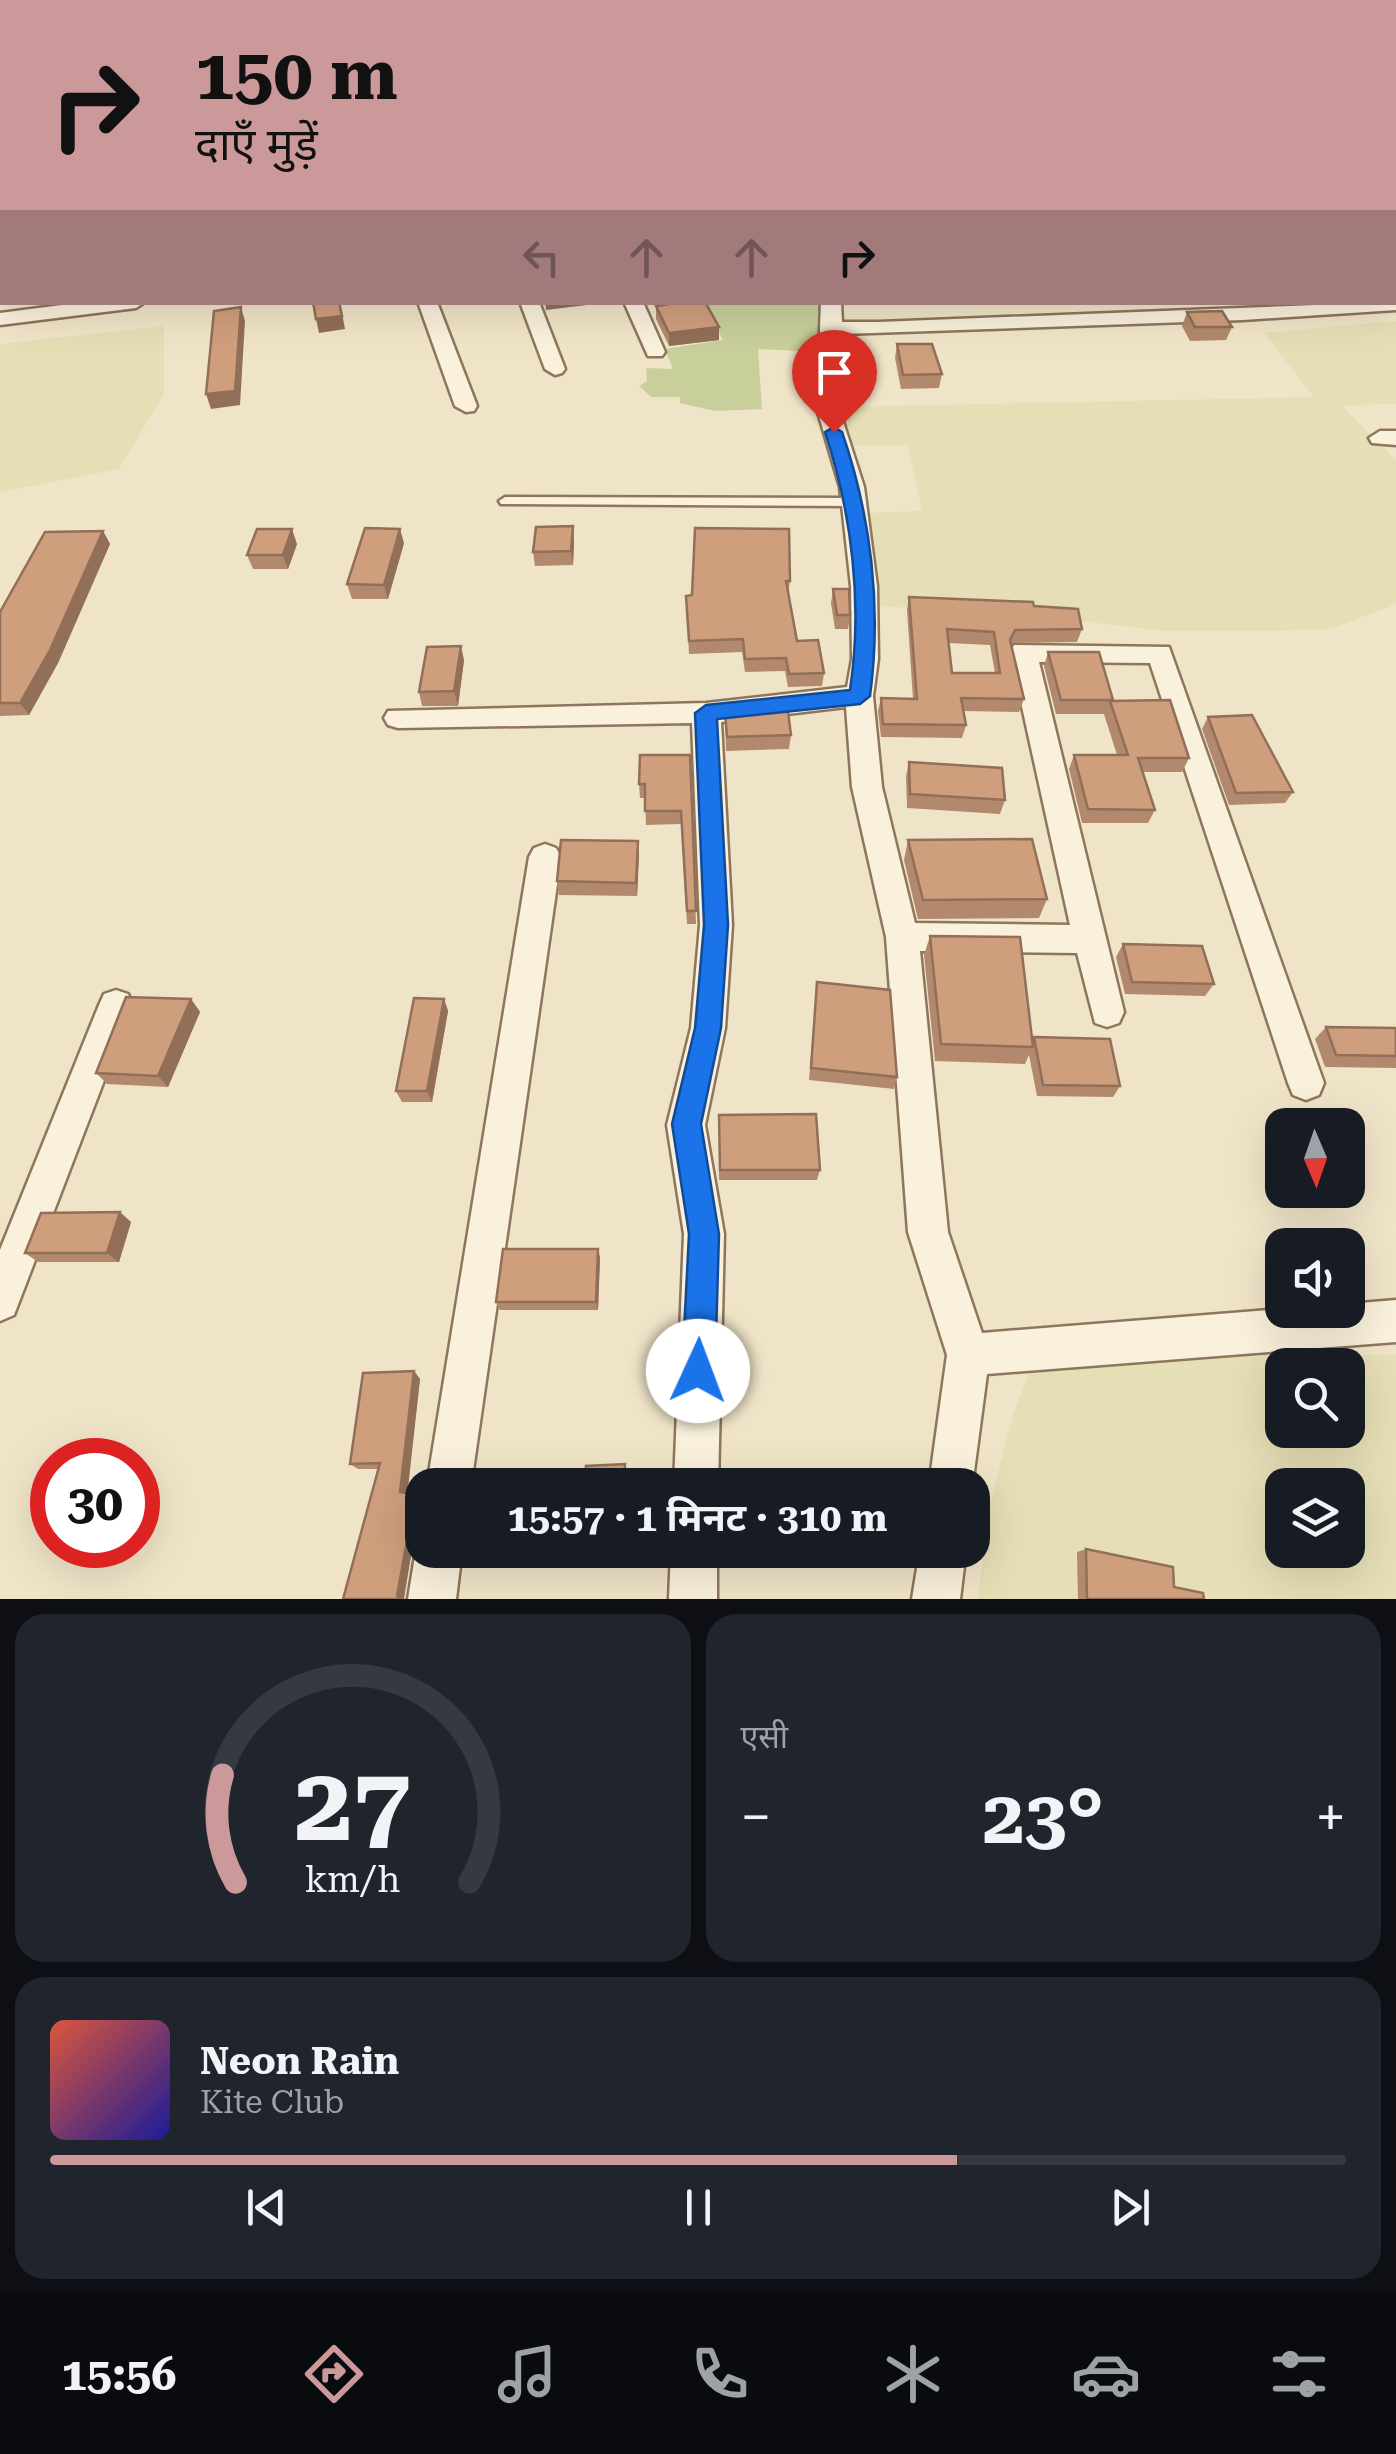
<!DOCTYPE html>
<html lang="hi">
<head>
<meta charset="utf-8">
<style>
	:root { --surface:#171b24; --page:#20242c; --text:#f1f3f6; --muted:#9ea1a6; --line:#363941; --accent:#cc999b }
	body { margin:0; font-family:"Roboto Serif","Noto Sans Devanagari",serif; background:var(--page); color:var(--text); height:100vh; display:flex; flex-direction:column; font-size:38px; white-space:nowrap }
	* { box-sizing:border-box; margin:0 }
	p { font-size:32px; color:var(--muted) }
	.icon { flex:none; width:55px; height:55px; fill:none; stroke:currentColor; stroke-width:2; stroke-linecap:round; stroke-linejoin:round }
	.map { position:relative; height:1599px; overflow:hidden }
	.details { display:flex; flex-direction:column; gap:15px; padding:15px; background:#0d0f14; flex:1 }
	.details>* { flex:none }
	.banner { position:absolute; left:0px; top:0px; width:1398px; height:305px; box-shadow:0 10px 40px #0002; background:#cc999b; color:#111; overflow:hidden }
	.needle { width:65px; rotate:178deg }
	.buttons { position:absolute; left:1265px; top:1108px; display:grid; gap:20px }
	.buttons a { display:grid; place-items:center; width:100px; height:100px; border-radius:20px; background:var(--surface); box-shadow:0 10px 40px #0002; font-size:50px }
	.speed { position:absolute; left:30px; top:1438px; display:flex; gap:20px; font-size:50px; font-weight:700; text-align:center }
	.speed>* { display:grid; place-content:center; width:130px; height:130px; border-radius:50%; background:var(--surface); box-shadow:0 10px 40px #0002; line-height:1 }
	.speed .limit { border:15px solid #d22; background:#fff; color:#111 }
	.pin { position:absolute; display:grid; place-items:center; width:85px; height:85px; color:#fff; margin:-102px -42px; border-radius:50% 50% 50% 0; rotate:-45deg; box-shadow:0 0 10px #0007 }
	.pin .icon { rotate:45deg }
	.me { position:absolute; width:110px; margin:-55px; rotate:2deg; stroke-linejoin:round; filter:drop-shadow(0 0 8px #0008) }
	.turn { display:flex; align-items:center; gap:35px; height:210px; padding:0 30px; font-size:45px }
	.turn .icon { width:130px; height:130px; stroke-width:2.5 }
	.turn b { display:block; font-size:70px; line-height:85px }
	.lanes { display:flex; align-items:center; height:95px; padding:0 30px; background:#0003; justify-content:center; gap:50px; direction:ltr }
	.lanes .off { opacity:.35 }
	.big { font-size:75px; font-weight:700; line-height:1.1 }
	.details .tile { flex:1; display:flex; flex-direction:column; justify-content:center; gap:15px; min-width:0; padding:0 35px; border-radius:30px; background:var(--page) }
	.details .dial { align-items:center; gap:0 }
	.dial svg { height:260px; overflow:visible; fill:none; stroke:var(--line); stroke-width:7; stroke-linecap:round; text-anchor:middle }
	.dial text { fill:var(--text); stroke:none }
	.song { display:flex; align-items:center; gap:30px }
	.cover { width:120px; height:120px; border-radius:15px; background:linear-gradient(135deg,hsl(10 70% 55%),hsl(240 70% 35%)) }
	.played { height:10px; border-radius:5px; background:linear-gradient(90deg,var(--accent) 70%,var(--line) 70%) }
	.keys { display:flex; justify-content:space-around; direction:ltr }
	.heat { display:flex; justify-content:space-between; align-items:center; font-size:55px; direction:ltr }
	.details .tiles { flex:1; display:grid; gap:15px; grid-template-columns:1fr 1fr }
	.tile:last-child { grid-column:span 2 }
	.trip { position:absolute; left:405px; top:1468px; width:585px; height:100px; border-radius:30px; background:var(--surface); box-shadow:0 10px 40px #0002; font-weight:700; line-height:100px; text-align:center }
	.tabs { display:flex; height:160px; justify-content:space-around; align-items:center; background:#090b0e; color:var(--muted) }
	.tabs .icon { width:70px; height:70px }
	.tabs .on { color:var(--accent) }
	.tabs b { font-size:45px; color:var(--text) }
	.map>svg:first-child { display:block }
</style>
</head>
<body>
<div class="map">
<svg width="1396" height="1599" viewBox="0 0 1396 1599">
	<rect width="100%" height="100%" fill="#f0e4c8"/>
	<!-- farmland -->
	<g fill="#e6deb5" fill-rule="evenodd">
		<polygon points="501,0 1396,0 1396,102 1395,2 499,2"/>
		<polygon points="1396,321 1396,404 1341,405 1396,460 1396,604 1331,629 1271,631 1165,631 1039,616 879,606 864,513 922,511 908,445 849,446 842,407 1314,397 1264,333"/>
		<polygon points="164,326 164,394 119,469 0,492 0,344"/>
		<path d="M1289,1354L1396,1355V1599H978L988,1512L1013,1414L1032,1367ZM1282,1365H1348V1430H1282ZM1282,1485H1348V1550H1282Z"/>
	</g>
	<!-- green -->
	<polygon fill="#c9cf9b" points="704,303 824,303 823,352 758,349 762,409 715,411 680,403 680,397 651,397 639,386 647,381 646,368 673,369 665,349 723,340"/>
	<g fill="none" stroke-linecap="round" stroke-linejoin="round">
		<!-- service casing -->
		<g stroke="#8d765c" stroke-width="5">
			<polygon id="service" points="505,497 854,498 860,502 854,506 501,504 499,501"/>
		</g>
		<!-- minor casing -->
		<g stroke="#8d765c" stroke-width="5">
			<g id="minor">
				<rect x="1395" y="127" width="1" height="10"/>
				<rect x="1395" y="199" width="1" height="11"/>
				<rect x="1395" y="232" width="1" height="10"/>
				<polygon points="1396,298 1396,310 1243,320 843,334 839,409 864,487 877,586 878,659 873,696 882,787 915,923 1070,925 1010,652 1014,645 1169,647 1324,1083 1319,1095 1306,1100 1293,1095 1288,1083 1150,663 1039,662 1124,1012 1119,1023 1107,1027 1095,1023 1077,953 920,951 948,1232 982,1333 1282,1309 1348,1310 1348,1304 1396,1300 1396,1342 987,1374 972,1487 929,1485 947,1355 908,1232 886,937 852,787 846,707 721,722 732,925 725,1028 705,1125 724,1234 718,1485 674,1485 684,1234 667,1125 691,1028 700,925 692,723 398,728 388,725 384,718 388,711 706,703 847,687 852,659 851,586 840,487 817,409 821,302 841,302 842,322 879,322 1395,302"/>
				<polygon points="85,302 145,302 136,308 0,325 0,313"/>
				<polygon points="418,302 437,302 477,406 474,411 466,412 455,406"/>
				<polygon points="520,302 539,302 565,369 562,373 555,375 545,369"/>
				<polygon points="624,302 643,302 665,352 662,356 648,356"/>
				<polygon points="1380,431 1396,431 1396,445 1372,443 1369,438"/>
				<polygon points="545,844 556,848 561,857 471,1485 427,1485 529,857 534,848"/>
				<polygon points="116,990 128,994 133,1005 14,1315 0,1321 0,1250 99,1005 104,994"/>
				<polygon points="422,1534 422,1550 462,1550 456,1599 408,1599 416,1550"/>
				<polygon points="671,1550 717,1550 717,1599 669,1599"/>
				<polygon points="920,1550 966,1550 960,1599 912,1599"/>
			</g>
		</g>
		<!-- service -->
		<use href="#service" fill="#faf1dc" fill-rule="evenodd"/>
		<!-- minor -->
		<use href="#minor" fill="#faf1dc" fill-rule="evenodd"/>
	</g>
	<!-- wall -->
	<g fill="#b2896c" fill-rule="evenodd">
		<polygon points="663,302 705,302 719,327 719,340 669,346 656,319 656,306 664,305"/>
		<polygon points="1187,312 1232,327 1226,340 1190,341 1182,326"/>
		<polygon points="897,344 942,374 939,388 901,389 895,358"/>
		<polygon points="573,526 574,541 573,565 535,566 533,552"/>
		<polygon points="103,531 110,544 58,663 29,715 0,716 0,612"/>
		<polygon points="404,543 388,599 352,599 347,584"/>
		<polygon points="297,544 288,569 253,569 247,555"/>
		<polygon points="790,581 788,594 797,641 824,673 822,686 788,687 785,671 745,672 742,652 689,654 686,596"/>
		<polygon points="833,589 850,615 848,629 835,629 831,603"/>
		<path d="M909,597L1034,606L1082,629L1077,642L1011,643L1024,699L1019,712L963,711L966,725L962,738L881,737L878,711L881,698L913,699L907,610ZM948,643L990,645L995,673H952Z"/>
		<polygon points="1048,652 1189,758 1182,772 1143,772 1155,810 1148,823 1082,823 1069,769 1074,755 1117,755 1104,714 1056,714 1044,666"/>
		<polygon points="464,660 458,706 422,706 419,692"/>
		<polygon points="725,711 791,735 789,749 726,751"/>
		<polygon points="1208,717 1293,792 1285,803 1229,805 1202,729"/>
		<polygon points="690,755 696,924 687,924 681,824 646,825 645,798 640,798 639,784"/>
		<polygon points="909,762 1005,800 1000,814 907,808 906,776"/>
		<polygon points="908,840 1047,899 1039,918 918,919 904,860"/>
		<polygon points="638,841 639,854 637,896 559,895 557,881"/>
		<polygon points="930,936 1033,1040 1034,1037 1120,1086 1113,1097 1037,1096 1029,1055 1025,1064 935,1061 924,955"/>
		<polygon points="1123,944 1214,984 1205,996 1125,994 1116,957"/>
		<polygon points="817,982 897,1077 894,1089 809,1080"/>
		<polygon points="191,999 200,1012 168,1087 107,1084 96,1073"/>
		<polygon points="444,999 448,1011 432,1102 402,1102 396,1091"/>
		<polygon points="1326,1027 1396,1028 1396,1068 1325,1067 1315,1039"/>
		<polygon points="719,1115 820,1170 817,1180 719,1180"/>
		<polygon points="131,1222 119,1262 38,1262 25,1253"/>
		<polygon points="598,1249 600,1258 598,1310 500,1310 496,1302"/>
		<polygon points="414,1371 420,1379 407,1493 422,1496 419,1533 412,1549 404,1598 343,1599 378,1469 358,1469 350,1464"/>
		<polygon points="1086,1549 1174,1587 1204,1599 1078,1599 1077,1552"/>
	</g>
	<!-- shaded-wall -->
	<g fill="#916f58">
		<polygon points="340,302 345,329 319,333 316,319"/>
		<polygon points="545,302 586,302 587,305 546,310"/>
		<polygon points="241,307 245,321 240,405 211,409 206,394"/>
		<polygon points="719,327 719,340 669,346 669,333"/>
		<polygon points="573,526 574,541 573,565 571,551"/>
		<polygon points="292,529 297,544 288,569 283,555"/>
		<polygon points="400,529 404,543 388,599 384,585"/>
		<polygon points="103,531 110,544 58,663 29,715 20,703"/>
		<polygon points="461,646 464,660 458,706 454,691"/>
		<polygon points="638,841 639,854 637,896 636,883"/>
		<polygon points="191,999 200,1012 168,1087 158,1076"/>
		<polygon points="444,999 448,1011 432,1102 427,1091"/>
		<polygon points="120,1212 131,1222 119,1262 107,1253"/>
		<polygon points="598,1249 600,1258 598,1310 596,1302"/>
		<polygon points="414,1371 420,1379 407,1497 400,1492"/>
		<polygon points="414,1527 420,1531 412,1549 404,1598 397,1596 406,1546"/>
	</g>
	<!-- building -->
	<g fill="#cf9f7d" stroke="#916f58" stroke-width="2.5" fill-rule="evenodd">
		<polygon points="0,0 55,0 52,2 2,2 2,45 0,47"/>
		<polygon points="139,0 462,0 461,2 137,2"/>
		<polygon points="313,302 339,302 342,316 316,319"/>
		<polygon points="669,302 705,302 719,327 669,333 656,306 670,304"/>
		<polygon points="241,307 235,391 206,394 214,311"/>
		<polygon points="1222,311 1232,327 1195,327 1187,312"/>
		<polygon points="897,344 932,344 942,374 903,375"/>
		<polygon points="573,526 571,551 533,552 536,527"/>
		<polygon points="365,528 400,529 384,585 347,584"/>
		<polygon points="695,528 789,529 790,581 786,581 797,641 818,640 824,673 789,674 786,658 745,659 743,639 689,641 686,596 692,595"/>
		<polygon points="257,529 292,529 283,555 247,555"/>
		<polygon points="103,531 50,650 20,703 0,703 0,612 45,532"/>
		<polygon points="833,589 849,589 850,615 837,615"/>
		<path d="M909,597L1033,602L1034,606L1078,609L1082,629L1015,630L1010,640L1024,699L961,698L966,725L883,724L881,698L917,699ZM947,629L994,632L1000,673H952Z"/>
		<polygon points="461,646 454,691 419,692 427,647"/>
		<polygon points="1048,652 1099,652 1113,700 1061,700"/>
		<polygon points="1170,700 1189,758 1138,758 1155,810 1088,809 1074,755 1128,755 1110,701"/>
		<polygon points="787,704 791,735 727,737 725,711"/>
		<polygon points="1252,715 1293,792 1236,793 1208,717"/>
		<polygon points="640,755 690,755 696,911 687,911 681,811 645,811 645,784 639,784"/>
		<polygon points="909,762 1002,768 1005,800 910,794"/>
		<polygon points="1032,839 1047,899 923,900 908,840"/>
		<polygon points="561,840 638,841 636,883 557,881"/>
		<polygon points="930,936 1020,937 1033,1047 941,1044"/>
		<polygon points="1123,944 1202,946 1214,984 1132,982"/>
		<polygon points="817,982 890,990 897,1077 811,1068"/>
		<polygon points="126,997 191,999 158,1076 96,1073"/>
		<polygon points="414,998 444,999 427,1091 396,1091"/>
		<polygon points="1326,1027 1396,1028 1396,1056 1336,1055"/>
		<polygon points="1034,1037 1110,1039 1120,1086 1043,1085"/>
		<polygon points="816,1114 820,1170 720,1170 719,1115"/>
		<polygon points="120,1212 107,1253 25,1253 41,1213"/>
		<polygon points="503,1249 598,1249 596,1302 496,1302"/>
		<polygon points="414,1371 400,1492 422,1496 422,1533 420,1542 419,1527 414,1527 406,1546 397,1596 404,1599 343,1599 380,1463 350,1464 363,1373"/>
		<polygon points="625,1464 624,1485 585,1485 586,1466"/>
		<polygon points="1086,1549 1173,1567 1174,1587 1203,1593 1204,1599 1087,1599"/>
	</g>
	<!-- route -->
	<path fill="#1a73e8" stroke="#114b97" stroke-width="2.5" d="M834,427L842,432C871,516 882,607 870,696L860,704L717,719L728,925L721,1028L701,1124L719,1234L715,1371L710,1382L698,1387L687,1382L682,1371L689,1234L672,1124L695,1028L704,925L695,713L706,705L850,690C863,604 852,514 825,432Z"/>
</svg>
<div class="buttons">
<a><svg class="needle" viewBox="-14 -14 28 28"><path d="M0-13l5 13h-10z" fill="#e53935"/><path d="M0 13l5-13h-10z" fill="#9ea1a6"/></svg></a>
<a><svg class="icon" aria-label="sound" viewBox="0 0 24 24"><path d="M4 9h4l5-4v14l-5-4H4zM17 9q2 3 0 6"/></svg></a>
<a><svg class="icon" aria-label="search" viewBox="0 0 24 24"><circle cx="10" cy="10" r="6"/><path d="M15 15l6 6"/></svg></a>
<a><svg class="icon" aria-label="layers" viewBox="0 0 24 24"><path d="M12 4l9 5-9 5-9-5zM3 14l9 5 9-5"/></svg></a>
</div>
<div class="speed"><div class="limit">30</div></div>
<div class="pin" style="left:834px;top:432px;background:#d93025"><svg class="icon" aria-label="arrive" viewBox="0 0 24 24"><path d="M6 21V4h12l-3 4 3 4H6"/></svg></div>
<svg class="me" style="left:698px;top:1371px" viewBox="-20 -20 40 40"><circle r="19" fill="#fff"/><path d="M0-13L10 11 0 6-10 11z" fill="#1a73e8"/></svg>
<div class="trip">15:57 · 1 मिनट · 310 m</div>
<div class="banner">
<div class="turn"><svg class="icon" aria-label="right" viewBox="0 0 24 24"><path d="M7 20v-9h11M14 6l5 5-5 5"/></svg><div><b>150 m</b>दाएँ मुड़ें</div></div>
<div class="lanes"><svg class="icon off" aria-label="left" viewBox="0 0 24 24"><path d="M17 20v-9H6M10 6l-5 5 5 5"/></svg><svg class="icon off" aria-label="ahead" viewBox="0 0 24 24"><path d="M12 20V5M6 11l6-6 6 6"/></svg><svg class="icon off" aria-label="ahead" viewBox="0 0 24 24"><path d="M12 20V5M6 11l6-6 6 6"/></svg><svg class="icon" aria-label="right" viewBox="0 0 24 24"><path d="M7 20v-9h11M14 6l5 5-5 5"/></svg></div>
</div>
</div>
<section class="details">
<div class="tiles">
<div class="tile dial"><svg viewBox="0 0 100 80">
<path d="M14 69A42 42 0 1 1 86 69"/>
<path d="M14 69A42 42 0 0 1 10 36" stroke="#cc999b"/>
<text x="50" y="56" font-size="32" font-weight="700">27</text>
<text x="50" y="72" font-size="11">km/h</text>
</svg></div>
<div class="tile"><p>एसी</p>
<div class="heat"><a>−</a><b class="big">23°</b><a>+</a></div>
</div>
<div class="tile">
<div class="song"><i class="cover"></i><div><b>Neon Rain</b><p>Kite Club</p></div></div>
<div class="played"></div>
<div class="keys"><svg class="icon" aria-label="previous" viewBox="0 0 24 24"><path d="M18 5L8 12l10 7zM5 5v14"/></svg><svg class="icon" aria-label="pause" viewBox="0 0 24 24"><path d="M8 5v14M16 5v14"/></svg><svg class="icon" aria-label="next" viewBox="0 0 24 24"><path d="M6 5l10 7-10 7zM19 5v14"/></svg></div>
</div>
</div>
</section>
<nav class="tabs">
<b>15:56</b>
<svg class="icon on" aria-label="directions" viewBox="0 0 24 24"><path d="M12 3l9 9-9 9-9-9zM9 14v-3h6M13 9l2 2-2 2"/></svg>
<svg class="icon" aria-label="music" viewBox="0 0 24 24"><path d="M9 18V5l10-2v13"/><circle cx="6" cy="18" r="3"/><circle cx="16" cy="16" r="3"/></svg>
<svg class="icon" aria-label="phone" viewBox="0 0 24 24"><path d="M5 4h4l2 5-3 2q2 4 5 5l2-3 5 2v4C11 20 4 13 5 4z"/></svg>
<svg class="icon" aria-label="climate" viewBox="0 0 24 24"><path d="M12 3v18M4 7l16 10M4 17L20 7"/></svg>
<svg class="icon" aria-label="car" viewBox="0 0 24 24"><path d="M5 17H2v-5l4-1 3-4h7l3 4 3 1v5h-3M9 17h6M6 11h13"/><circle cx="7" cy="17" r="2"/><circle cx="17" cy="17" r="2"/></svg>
<svg class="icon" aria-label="filters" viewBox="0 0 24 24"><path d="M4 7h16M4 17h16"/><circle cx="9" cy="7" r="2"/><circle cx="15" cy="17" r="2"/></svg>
</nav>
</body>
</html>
